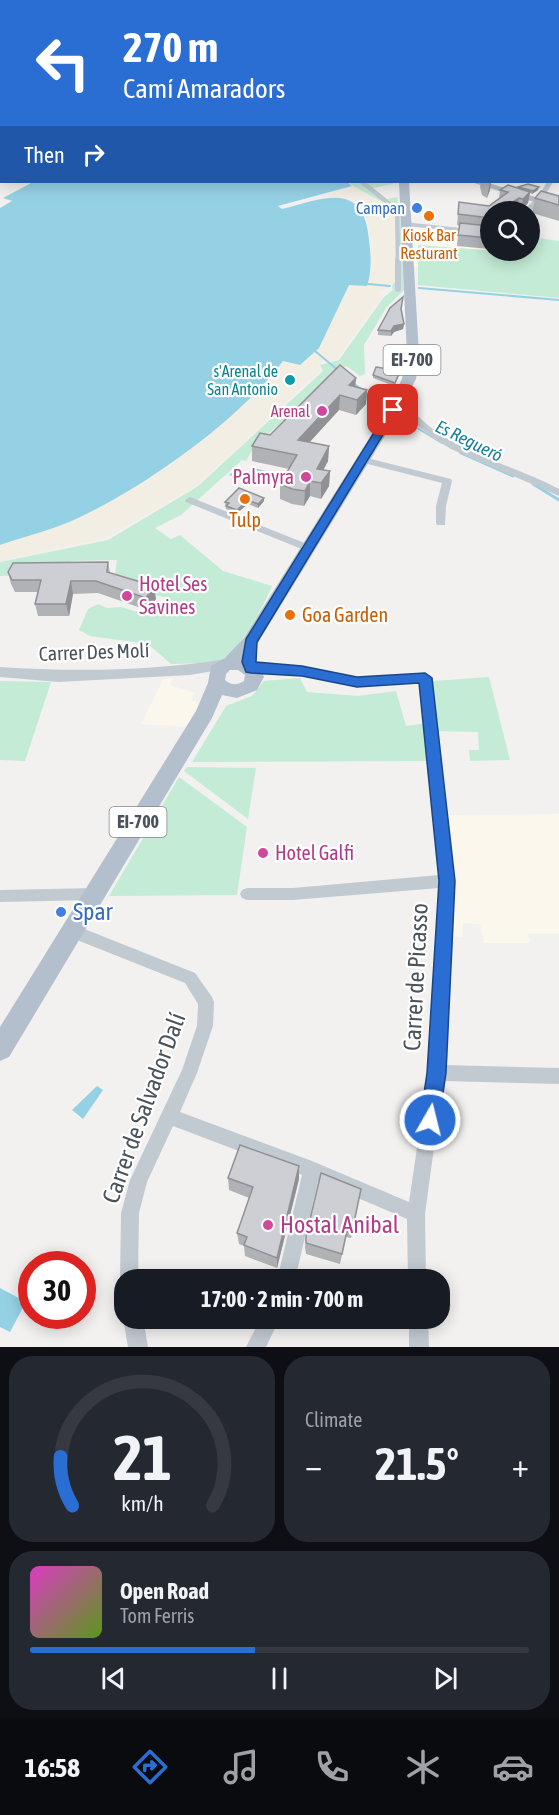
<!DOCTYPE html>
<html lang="en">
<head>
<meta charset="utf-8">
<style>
	:root { --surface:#171b24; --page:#242831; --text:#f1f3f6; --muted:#9ea1a6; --line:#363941; --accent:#2a6dd3 }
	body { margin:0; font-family:"Asap Condensed",sans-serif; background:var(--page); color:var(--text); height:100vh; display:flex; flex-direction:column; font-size:22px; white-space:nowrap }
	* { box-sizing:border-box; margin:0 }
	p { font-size:20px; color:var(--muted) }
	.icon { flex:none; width:33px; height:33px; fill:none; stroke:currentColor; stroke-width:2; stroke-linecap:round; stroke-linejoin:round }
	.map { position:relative; height:1347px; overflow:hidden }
	.details { display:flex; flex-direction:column; gap:9px; padding:9px; background:#0d0f14; flex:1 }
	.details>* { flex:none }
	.banner { position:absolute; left:0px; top:0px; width:560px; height:183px; box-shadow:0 3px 15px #0003; background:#2a6dd3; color:#fff; overflow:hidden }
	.tools { position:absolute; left:480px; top:201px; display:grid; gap:12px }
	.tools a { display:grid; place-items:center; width:60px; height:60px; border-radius:50%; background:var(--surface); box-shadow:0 3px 15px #0003; font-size:30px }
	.speed { position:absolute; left:18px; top:1251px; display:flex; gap:12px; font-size:30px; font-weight:700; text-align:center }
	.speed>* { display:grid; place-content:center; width:78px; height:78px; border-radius:50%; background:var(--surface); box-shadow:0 3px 15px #0003; line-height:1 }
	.speed .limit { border:9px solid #d22; background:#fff; color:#111 }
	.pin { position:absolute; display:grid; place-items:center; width:51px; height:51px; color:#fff; margin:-26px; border-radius:12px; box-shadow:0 3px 9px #0006 }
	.me { position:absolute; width:66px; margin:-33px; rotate:8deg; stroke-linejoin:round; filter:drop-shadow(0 0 4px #0008) }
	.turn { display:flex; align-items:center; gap:21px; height:126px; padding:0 24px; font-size:27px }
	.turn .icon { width:78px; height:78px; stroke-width:2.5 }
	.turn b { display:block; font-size:42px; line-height:51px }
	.then { display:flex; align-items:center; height:57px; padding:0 24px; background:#0003; gap:12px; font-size:22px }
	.big { font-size:45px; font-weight:700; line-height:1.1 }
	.details .tile { flex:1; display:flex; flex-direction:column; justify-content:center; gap:9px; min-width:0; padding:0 21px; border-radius:24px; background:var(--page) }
	.details .dial { align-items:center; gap:0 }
	.dial svg { height:156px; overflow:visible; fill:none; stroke:var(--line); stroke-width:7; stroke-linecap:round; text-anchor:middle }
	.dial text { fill:var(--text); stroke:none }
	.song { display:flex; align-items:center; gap:18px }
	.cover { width:72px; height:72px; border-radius:9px; background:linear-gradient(135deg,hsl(310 70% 55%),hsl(90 70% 35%)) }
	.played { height:6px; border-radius:3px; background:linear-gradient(90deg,var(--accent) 45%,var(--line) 45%) }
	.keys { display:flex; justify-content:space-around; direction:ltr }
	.heat { display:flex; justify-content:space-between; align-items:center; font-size:33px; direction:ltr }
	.details .tiles { flex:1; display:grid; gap:9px; grid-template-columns:1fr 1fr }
	.tile:last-child { grid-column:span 2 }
	.trip { position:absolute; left:114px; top:1269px; width:336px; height:60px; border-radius:24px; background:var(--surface); box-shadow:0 3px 15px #0003; font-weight:700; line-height:60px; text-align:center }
	.tab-bar { display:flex; height:96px; justify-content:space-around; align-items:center; background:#090b0e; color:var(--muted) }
	.tab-bar .icon { width:42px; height:42px }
	.tab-bar .active { color:var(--accent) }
	.tab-bar b { font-size:27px; color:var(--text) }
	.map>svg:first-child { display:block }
</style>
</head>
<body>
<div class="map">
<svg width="559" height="1347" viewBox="0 0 559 1347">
	<rect width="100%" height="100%" fill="#f2f1f0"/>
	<!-- commercial -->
	<g fill="#fbf7ec">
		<polygon points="458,212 490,216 490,250 505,251 503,259 468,269 403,266 401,222 457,228"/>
		<polygon points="173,678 170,685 195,693 191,700 201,703 188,727 141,724 163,679"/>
		<polygon points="559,814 559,934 528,934 530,943 484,943 480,924 463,923 463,938 452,936 443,815"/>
	</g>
	<!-- green -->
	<g fill="#c3ebd5">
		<path d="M348,182H394L393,184L373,188L386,199L397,197L400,208L404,290L386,308L364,345L365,374L360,376L346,366L333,371L337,375L255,445L246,461L242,460L181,515L155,528L171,539L180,535L223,571L272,586C266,602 238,653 223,659C207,665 187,663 171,664L148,644L90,636L79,630L88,609L98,604L107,608L121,607L154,617L166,598L114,582L117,560L71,561L67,573L0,576V562L108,540L197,487L323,371L320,365L339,360L384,297L393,290L392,286L397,278L396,210C380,199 364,194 348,182Z"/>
		<polygon points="539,238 559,241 559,298 418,285 418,245 524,253 530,250 530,240"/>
		<polygon points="489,677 510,760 470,761 469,750 479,750 478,732 434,731 433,681"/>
		<polygon points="300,678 307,692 358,696 396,691 406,726 427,723 427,761 192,762 226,706 252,696 264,681"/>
		<polygon points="0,681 51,682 25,761 0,760"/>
		<polygon points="187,767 256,768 248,819 184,771"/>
		<polygon points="179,777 247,827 237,895 109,896"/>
	</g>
	<!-- sand -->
	<path fill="#f2eee3" d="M357,188C370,198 382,200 395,211L397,278L390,287L379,292L382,297L337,359L318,364L321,370L196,486L106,538L0,561V545L77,519L270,378L283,361L300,365L319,348L349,284L371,274C372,252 374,205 347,198C341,196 334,198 328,196Z"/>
	<!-- water -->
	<g fill="#95d1e4">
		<path d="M33,182H347L352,186L278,206L282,209C324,198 364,180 369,240C371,256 372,270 367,286L349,285L319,348L300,365L283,361C238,421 146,486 78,518C53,530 25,536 0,545V208L12,201L3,198Z"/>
		<polygon points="254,468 266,471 258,484 229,475 237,469 249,472"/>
		<polygon points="97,1086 103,1090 83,1119 72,1110"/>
		<polygon points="0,1288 26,1302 10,1332 0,1327"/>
	</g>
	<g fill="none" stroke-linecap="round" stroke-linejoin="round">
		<!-- stream-far1 -->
		<g stroke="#95d1e4" stroke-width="2">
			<polyline points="368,284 390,286"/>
			<polyline points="419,288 559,300"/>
			<polyline points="315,351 339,371"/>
			<polyline points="353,383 388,410"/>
			<polyline points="394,414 442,443"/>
		</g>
		<!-- stream -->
		<g stroke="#95d1e4" stroke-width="3">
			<polyline points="461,453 513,476"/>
			<polyline points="533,484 559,500"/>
		</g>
		<!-- pedestrian-far1 -->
		<polyline stroke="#c2cad1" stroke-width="4.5" points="362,182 397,210 398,261"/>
		<!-- pedestrian -->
		<polyline stroke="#c2cad1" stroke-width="6" points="398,259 398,289"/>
		<!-- minor -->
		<g fill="#c2cad1" fill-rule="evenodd">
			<polygon points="85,0 91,0 83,2"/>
			<polygon points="195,0 201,0 192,2"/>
			<polygon points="227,0 234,2 228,2"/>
			<polygon points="277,0 285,2 278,2"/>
			<polygon points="314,0 322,0 310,2"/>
			<polygon points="328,0 336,2 329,2"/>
			<polygon points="386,0 394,2 387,2"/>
			<polygon points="407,0 415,0 403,2"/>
			<polygon points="440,0 448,2 441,2"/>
			<polygon points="511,0 516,0 509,2"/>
			<polygon points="538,0 543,0 537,2"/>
			<polygon points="558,1 559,1 559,3 556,2"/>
			<rect x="558" y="43" width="1" height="4"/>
			<rect x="558" y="54" width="1" height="4"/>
			<rect x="0" y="79" width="2" height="4"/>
			<polygon points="0,93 2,94 2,98 0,97"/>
			<rect x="0" y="122" width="2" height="4"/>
			<rect x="558" y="138" width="1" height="4"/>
			<polygon points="558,160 559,160 558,166"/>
			<polygon points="547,182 553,182 544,197 530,212 522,212 539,195"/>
			<polygon points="404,222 490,231 490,235 407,226 404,226"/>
			<polygon points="530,236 538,236 539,238 530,240"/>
			<path d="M395,403C416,409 426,427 444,437C480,459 522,469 559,489V496L451,449L431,437L404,414L392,408V404Z"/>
			<polygon points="363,457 451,479 452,481 446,506 445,525 437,525 436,523 436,506 442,483 360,462 358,460"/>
			<polygon points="190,497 312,546 313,548 312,550 304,550 186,502 185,500"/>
			<polygon points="251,664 302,667 357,678 429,675 454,881 445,1065 559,1068 559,1084 443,1081 425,1214 426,1280 408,1280 407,1219 318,1181 295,1280 277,1280 302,1175 173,1126 147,1182 139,1213 138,1280 124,1280 124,1287 120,1280 121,1213 130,1180 182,1070 197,1026 198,1004 185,983 67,936 65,931 67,926 72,924 195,973 212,997 214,1002 213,1026 197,1073 180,1112 312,1161 409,1202 428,1073 439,888 293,900 247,900 242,898 240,894 242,890 247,888 293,888 439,875 419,683 357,686 302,675 247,671 245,668 247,665"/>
			<polygon points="94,888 99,890 101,894 99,898 94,900 0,902 0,890"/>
			<polygon points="124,1316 124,1318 143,1318 148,1347 128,1347 123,1318"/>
			<polygon points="261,1318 280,1318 266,1347 246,1347"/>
			<polygon points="409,1318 428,1318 429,1347 409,1347"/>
		</g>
		<!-- tertiary -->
		<g fill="#c2cad1" fill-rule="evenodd">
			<polygon points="134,0 142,0 131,2"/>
			<rect x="558" y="19" width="1" height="4"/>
			<rect x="558" y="76" width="1" height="5"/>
			<rect x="0" y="89" width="2" height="4"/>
			<path d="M226,659L231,660L233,664L231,668L190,675L58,682L0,677V667C75,672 152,671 226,659Z"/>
		</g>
		<!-- primary -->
		<g fill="#b3bfcc" fill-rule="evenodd">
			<path d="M399,182H409L419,355L416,379L397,416L256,646L246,658L259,666L264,677L257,690L237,698L222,695L212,718L9,1057L0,1061V1027L196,711L208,683L211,666L225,658L244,638L383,416L402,379L407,355ZM230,670H238L245,675L244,681C237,685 232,686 225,680L226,674Z"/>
			<polygon points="471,182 485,182 559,204 559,210"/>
		</g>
	</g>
	<!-- wall -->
	<g fill="#b1b2b6">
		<polygon points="481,182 494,182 491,182 490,190 487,198 482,195 480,187"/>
		<polygon points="518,187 538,190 532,194 530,193 528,203 521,210 517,208 513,212 490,212 490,249 457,246 459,226 457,225 459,202 489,206 499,198 500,190 518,188"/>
		<polygon points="559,196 559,221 532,213 535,198"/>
		<polygon points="401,310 404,324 403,329 394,332 391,336 378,335 378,330"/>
		<polygon points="400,371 400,374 394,386 373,378 373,375"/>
		<polygon points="355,386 367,390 366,404 356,415 339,410 309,442 329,446 328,461 323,470 330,471 329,486 321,499 310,496 304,506 292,504 280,499 280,484 289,469 252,461 252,446 270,435"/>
		<polygon points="264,498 264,501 258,508 248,504 237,513 226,509 225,502"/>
		<polygon points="108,562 110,573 156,599 147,610 98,593 73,594 69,616 38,616 35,604 38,592 15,592 11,584 8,572"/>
		<polygon points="228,1178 299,1179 277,1268 245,1256 244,1246 239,1244 237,1233 249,1198 229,1190"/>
		<polygon points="361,1189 351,1238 346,1237 340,1264 306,1254 305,1247 306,1236"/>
	</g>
	<!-- shaded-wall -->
	<g fill="#909194">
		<polygon points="2,61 2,75 0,76 0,62"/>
		<polygon points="490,182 491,182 490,190 487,198"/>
		<polygon points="539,187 538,190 532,194 533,191"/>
		<polygon points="530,192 528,203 521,210 523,199"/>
		<polygon points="519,198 517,208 513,212 511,212 513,202"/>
		<polygon points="404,324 403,329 394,332 391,336 391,331 394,326"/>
		<polygon points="356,378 355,392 349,385"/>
		<polygon points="367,390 366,404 356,415 357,400"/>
		<polygon points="340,395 339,410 298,455 298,440"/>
		<polygon points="329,446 328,461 316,484 317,469"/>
		<polygon points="330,471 329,486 321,499 321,483"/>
		<polygon points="310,481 310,496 304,506 305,491"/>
		<polygon points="264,498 264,501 258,508 258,504"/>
		<polygon points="248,500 248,504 237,513 237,510"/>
		<polygon points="71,581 73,594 69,616 66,604"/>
		<polygon points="154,586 156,599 147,610 146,598"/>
		<polygon points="299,1166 299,1179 277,1268 277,1258"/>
	</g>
	<!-- building -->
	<g fill="#cecfd4" stroke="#909194" stroke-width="1.5">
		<polygon points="119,0 131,0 137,2 118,2"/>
		<polygon points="171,0 179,0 188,2 167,2"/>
		<polygon points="0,54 2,54 2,61 0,62"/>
		<polygon points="528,184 539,187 533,191 518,187"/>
		<polygon points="508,185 530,192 523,199 519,198 513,202 511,212 490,212 490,218 458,214 459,202 489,206 508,192 500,190"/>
		<polygon points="541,191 559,196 559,205 535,198"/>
		<polygon points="460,223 490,226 490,238 458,235"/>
		<polygon points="403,297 401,309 404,324 394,326 391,331 378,330 390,308"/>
		<polygon points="340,365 356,378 349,385 367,390 357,400 340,395 298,440 329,446 317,469 330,471 321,483 310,481 305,491 292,489 280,484 297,455 252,446 260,433 270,435"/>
		<polygon points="376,367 400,371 395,383 373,375"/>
		<polygon points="239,488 264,498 258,504 248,500 237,510 226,506 229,503 225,502"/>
		<polygon points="108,562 107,572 154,586 146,598 96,581 71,581 66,604 35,604 41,580 12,580 8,572 13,563"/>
		<polygon points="240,1145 299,1166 277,1258 244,1245 247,1237 237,1233 253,1187 228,1178"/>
		<polygon points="321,1173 361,1189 353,1227 348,1226 342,1254 306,1243 306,1236"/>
	</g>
	<!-- route -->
	<polygon fill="#2a6dd3" stroke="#1b4789" stroke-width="1.5" points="393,407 398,410 257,642 256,662 302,666 357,677 425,673 432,678 455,881 446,1073 439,1120 437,1127 430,1130 423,1127 420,1120 427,1073 439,881 419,683 357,687 302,676 251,673 246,672 242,662 246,639 388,410"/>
	<!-- markers -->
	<g fill="#3f7fe0" stroke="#fff" stroke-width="2">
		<circle cx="417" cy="208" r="6"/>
		<circle cx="61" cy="912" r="6"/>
	</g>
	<g fill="#e8710a" stroke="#fff" stroke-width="2">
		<circle cx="429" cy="216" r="6"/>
		<circle cx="245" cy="499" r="6"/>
		<circle cx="290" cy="615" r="6"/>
	</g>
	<circle fill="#0f9aa8" stroke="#fff" stroke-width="2" cx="290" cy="380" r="6"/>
	<g fill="#d1479c" stroke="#fff" stroke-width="2">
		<circle cx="322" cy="411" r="6"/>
		<circle cx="306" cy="477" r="6"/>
		<circle cx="127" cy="596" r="6"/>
		<circle cx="263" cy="853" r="6"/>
		<circle cx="268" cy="1225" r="6"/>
	</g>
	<g text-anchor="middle" stroke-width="4.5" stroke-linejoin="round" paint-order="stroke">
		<!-- far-shop labels -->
		<g font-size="16" fill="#366cbe" stroke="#fff" text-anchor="end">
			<text x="405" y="214">Campan</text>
		</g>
		<!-- far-food labels -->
		<g font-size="16" fill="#c56008" stroke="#fff">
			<text x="429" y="241">Kiosk Bar<tspan x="429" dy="18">Resturant</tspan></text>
		</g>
		<!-- far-culture labels -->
		<g font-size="16" fill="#0d838f" stroke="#fff" text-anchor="end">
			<text x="278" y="377">s'Arenal de<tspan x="278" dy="18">San Antonio</tspan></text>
		</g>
		<!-- far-hotel labels -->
		<g font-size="16" fill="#b23c85" stroke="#fff" text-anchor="end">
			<text x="310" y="417">Arenal</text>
		</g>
		<!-- shield labels -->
		<g fill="#fff" stroke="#80878d" stroke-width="1.5">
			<rect x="383.5" y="345" width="57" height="30" rx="4.5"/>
			<rect x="109.5" y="807" width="57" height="30" rx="4.5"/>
		</g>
		<g font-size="18" font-weight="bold" fill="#4a535c">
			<text x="412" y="366">EI-700</text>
			<text x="138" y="828">EI-700</text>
		</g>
		<!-- far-water labels -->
		<g font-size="18" font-style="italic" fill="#1a7e9f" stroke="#fff">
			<text transform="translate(469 441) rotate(26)" y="6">Es Regueró</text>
		</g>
		<!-- hotel labels -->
		<g font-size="20" fill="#b23c85" stroke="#fff" text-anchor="start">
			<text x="294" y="484" text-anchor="end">Palmyra</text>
			<text x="139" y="591">Hotel Ses<tspan x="139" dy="23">Savines</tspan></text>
			<text x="275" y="860">Hotel Galfi</text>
		</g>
		<!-- food labels -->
		<g font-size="20" fill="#c56008" stroke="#fff">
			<text x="245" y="527">Tulp</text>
			<text x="302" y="622" text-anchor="start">Goa Garden</text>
		</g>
		<!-- street labels -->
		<g font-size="20" fill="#4a535c" stroke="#fff">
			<text transform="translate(94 652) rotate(-2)" y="7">Carrer Des Molí</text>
		</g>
		<!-- near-shop labels -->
		<g font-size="24" fill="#366cbe" stroke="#fff" text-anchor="start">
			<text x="73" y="920">Spar</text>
		</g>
		<!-- near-street labels -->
		<g font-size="24" fill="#4a535c" stroke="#fff">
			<text transform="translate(416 977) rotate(-87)" y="8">Carrer de Picasso</text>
			<text transform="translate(144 1108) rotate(-70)" y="8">Carrer de Salvador Dalí</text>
		</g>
		<!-- near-hotel labels -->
		<g font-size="24" fill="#b23c85" stroke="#fff" text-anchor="start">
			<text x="280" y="1233">Hostal Anibal</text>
		</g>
	</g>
</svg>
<div class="tools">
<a><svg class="icon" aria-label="search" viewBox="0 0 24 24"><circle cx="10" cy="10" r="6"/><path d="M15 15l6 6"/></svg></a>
</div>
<div class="speed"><div class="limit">30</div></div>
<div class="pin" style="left:393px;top:410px;background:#d93025"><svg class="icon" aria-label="arrive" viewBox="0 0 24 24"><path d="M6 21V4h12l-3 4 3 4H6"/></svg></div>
<svg class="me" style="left:430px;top:1120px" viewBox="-20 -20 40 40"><circle r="17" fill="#2a6dd3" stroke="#fff" stroke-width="3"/><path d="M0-11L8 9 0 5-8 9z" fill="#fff"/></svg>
<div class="trip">17:00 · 2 min · 700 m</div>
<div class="banner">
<div class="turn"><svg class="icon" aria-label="left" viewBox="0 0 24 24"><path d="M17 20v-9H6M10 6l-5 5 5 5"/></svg><div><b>270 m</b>Camí Amaradors</div></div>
<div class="then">Then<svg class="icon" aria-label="right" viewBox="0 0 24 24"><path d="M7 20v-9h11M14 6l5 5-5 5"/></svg></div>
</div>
</div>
<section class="details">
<div class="tiles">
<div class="tile dial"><svg viewBox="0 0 100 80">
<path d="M14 69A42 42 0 1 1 86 69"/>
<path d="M14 69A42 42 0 0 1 8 44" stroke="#2a6dd3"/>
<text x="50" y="56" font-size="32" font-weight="700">21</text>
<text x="50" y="72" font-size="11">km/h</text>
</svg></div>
<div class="tile"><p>Climate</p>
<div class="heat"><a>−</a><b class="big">21.5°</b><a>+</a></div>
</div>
<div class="tile">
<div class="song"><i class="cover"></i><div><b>Open Road</b><p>Tom Ferris</p></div></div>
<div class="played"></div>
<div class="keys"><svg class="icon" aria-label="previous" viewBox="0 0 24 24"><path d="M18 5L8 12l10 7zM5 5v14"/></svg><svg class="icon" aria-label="pause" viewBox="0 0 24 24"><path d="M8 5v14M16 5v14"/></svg><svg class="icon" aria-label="next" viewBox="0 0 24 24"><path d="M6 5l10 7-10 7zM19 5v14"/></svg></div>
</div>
</div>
</section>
<nav class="tab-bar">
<b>16:58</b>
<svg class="icon active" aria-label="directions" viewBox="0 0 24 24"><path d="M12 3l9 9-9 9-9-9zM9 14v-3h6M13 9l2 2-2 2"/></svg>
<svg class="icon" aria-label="music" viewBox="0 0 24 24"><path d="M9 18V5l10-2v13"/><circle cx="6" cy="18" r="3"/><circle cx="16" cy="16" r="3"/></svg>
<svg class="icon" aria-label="phone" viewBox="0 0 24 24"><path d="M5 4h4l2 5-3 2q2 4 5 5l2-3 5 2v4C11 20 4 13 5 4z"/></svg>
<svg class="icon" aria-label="climate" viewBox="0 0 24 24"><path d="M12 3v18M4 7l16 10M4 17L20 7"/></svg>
<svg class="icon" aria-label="car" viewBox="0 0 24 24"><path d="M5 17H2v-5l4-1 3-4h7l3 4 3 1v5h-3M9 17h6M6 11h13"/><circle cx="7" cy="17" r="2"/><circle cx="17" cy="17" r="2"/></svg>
</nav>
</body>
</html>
